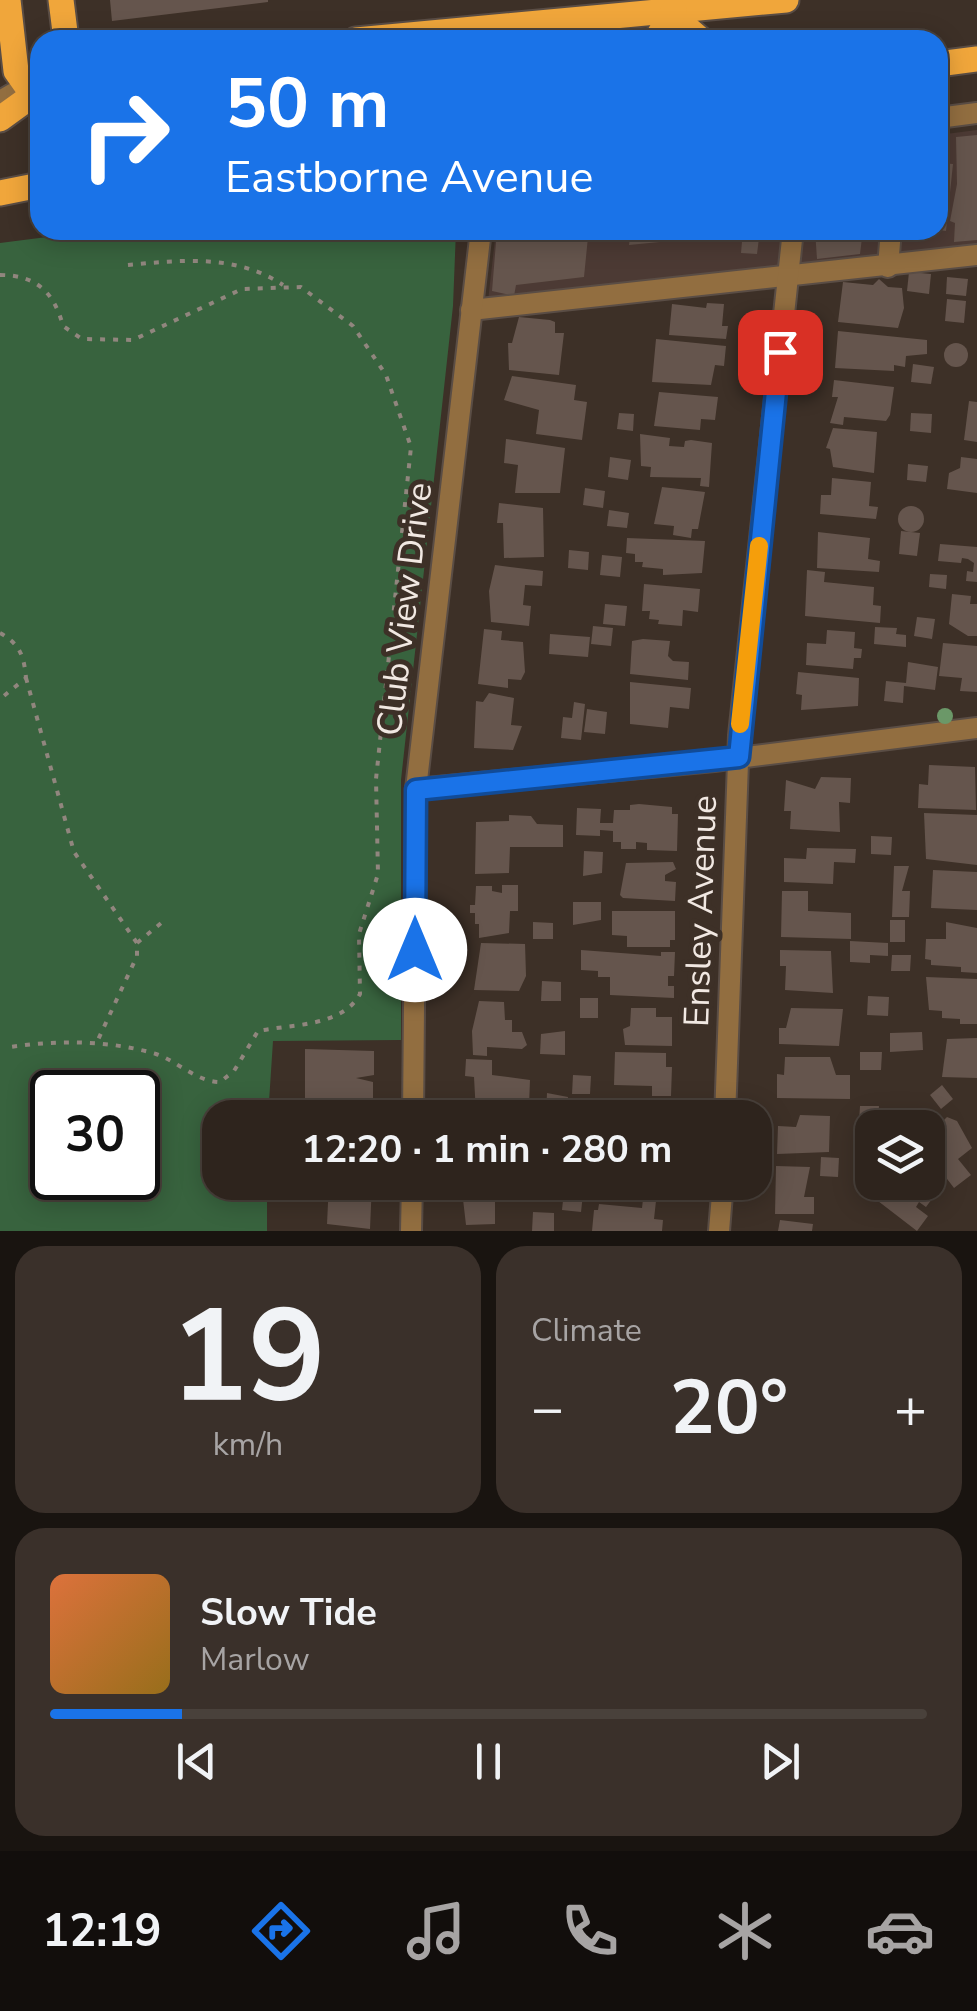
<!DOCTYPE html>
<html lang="en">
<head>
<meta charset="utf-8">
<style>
	:root { --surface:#2e241d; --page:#3a302a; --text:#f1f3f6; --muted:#a7a4a4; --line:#49413b; --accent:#1a73e8 }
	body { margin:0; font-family:"Nunito Sans",sans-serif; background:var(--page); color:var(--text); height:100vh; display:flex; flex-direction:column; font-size:38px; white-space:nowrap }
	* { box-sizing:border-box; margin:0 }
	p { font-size:32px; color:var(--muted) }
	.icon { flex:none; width:55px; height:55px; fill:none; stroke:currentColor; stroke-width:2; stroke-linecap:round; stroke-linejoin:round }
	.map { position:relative; height:1231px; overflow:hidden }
	.sheet { display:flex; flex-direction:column; gap:15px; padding:15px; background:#191410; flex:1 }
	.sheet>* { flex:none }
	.top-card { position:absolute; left:30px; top:30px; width:918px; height:210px; border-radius:30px; box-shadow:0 5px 25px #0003,0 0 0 2px var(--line); background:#1a73e8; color:#fff; overflow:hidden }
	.controls { position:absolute; left:855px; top:1110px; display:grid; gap:20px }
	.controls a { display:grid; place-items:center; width:90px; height:90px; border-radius:20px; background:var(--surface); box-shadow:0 5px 25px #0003,0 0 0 2px var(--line); font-size:50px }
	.speed { position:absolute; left:30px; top:1070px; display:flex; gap:20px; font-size:50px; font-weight:700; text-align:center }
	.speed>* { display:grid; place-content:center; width:130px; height:130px; border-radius:50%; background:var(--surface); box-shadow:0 5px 25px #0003,0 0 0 2px var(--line); line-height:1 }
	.speed .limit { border:5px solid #111; border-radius:15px; background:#fff; color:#111 }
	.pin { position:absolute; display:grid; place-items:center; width:85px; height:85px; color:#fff; margin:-42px; border-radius:20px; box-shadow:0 5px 15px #0006 }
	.me { position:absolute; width:110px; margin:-55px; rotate:0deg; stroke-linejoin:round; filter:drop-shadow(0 0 8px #0008) }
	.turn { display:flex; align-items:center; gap:35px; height:210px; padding:0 30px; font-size:45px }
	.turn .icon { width:130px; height:130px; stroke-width:2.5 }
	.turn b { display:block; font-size:70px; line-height:85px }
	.big { font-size:75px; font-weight:700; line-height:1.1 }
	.sheet .widget { flex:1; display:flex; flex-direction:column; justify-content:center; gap:15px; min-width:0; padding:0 35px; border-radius:30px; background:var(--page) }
	.sheet .dial { align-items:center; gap:0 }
	.dial b { font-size:130px; line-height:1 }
	.song { display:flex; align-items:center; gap:30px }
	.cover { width:120px; height:120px; border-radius:15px; background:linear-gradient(135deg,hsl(20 70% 55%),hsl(40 70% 35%)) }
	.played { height:10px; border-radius:5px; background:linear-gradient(90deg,var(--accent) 15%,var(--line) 15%) }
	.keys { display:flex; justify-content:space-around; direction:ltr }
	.heat { display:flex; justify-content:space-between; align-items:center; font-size:55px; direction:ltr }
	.sheet .tiles { flex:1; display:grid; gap:15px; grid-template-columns:1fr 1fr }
	.widget:last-child { grid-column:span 2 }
	.trip { position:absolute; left:202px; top:1100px; width:570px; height:100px; border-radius:30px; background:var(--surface); box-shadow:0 5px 25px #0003,0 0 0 2px var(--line); font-weight:700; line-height:100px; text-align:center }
	.tab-bar { display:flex; height:160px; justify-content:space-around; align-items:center; background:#120e0c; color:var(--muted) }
	.tab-bar .icon { width:70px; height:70px }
	.tab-bar .on { color:var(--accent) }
	.tab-bar b { font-size:45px; color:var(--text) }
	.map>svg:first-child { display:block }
</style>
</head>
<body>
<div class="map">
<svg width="977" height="1231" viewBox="0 0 977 1231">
	<rect width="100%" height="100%" fill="#3d3027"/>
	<!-- commercial -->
	<polygon fill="#4c3a34" points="977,130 977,245 488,301 496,230 938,230 938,135"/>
	<!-- green -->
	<path fill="#38633e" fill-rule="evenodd" d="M102,230H456L453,306L401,780V1040L273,1041L268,1117L220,1118V1182L267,1183V1231H0V243ZM138,1092V1178H52V1092Z"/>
	<!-- building -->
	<g fill="#65554d">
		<polygon points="110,0 268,0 268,2 112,21"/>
		<polygon points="977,135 977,240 954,242 955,223 950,221 957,184 956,137"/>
		<polygon points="938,143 943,143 941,163 953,164 946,231 938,230"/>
		<polygon points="497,230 626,230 626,232 588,237 584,277 516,285 514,296 492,291"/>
		<polygon points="631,230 671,230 670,241 629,245"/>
		<polygon points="743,230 760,230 757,254 741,253"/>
		<polygon points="815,230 863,230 860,254 817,259"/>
		<polygon points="909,272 931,274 929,294 907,291"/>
		<polygon points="947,277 968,279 966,296 946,294"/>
		<polygon points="879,279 888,287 902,288 904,308 898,328 838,322 843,282 873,285"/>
		<polygon points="947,299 966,301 964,323 945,321"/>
		<polygon points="707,303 724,304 722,326 728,326 726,339 669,335 672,304 706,308"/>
		<polygon points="519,317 550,320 555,322 555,333 564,333 559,375 509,370 508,343 512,343"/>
		<polygon points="838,331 927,340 927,354 906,356 905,367 894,365 894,371 835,368"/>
		<polygon points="656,339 726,346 724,366 715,365 711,385 652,382"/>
		<circle cx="956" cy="355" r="12"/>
		<polygon points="913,364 934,367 931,384 911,382"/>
		<polygon points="512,376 576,385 574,400 587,402 582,440 536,434 539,410 504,400"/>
		<polygon points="834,380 894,387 890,415 886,421 844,417 843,425 830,423 838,397 832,397"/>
		<polygon points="659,392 718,397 715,420 701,419 700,430 654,426"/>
		<polygon points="969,401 977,402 977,442 964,440"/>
		<polygon points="619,413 634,414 633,431 617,429"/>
		<polygon points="911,413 932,414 931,433 910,431"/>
		<polygon points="833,428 877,432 874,473 833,467 830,449 826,448"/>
		<polygon points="640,434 670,438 669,446 684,447 685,441 691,440 712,443 709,487 700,486 701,478 650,477 651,467 641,466"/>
		<polygon points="506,439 565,448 560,493 515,493 518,465 504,463"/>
		<polygon points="610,457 631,460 628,480 608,477"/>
		<polygon points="961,457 977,459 977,493 947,489 949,473 960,468"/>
		<polygon points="908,464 928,466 926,482 907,480"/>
		<polygon points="832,478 871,482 869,506 878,507 876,519 820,514 821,495 831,495"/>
		<polygon points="662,487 705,492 698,529 692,529 691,538 673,535 674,526 654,524"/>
		<polygon points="585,488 605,491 603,508 583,505"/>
		<polygon points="499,503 543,508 544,557 504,558 503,523 497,523"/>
		<circle cx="911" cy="519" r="13"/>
		<polygon points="609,510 629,513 627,528 607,526"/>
		<polygon points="901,531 920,533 917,556 899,554"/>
		<polygon points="818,532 870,538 868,559 880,561 879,572 817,568"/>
		<polygon points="627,538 705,541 702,573 663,575 663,569 642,567 643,562 635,562 635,554 626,553"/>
		<polygon points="940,544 977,547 977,582 966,581 967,571 973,572 974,563 968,559 962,558 961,563 938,561"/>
		<polygon points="569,550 589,552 588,570 568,568"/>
		<polygon points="602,555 622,557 620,577 600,575"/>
		<polygon points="495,565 543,571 542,586 525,585 523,605 531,606 529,626 491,622 489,591"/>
		<polygon points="807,570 825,572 824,582 874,587 873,605 881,606 880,623 805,616"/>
		<polygon points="930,574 947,575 946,589 929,587"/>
		<polygon points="644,584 700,589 698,612 683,610 682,626 658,624 659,620 649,619 650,611 642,611"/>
		<polygon points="952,594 971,596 970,604 977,604 977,636 968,636 949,624"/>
		<polygon points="605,604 627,606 625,626 603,624"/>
		<polygon points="917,617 935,619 932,639 914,636"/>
		<polygon points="593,626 613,628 611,646 591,644"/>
		<polygon points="875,627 897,628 896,634 906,635 906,647 874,644"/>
		<polygon points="484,629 502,631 501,640 523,642 525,672 521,680 508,679 508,688 478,684"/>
		<polygon points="827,630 855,632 854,648 862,649 861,658 854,658 853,669 806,665 807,643 826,644"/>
		<polygon points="550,634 590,637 588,657 549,654"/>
		<polygon points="643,639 670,641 668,656 673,661 689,662 688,680 630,674 632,641"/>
		<polygon points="943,643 977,646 977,692 960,691 962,678 939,676"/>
		<polygon points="908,662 938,667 935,690 904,686 903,703 884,701 886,681 906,683"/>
		<polygon points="798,672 859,678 858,706 801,710 802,695 796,694"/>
		<polygon points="630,682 691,688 689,709 670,707 668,728 630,724"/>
		<polygon points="489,693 514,698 511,725 522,726 513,750 474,748 476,701 483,702"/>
		<polygon points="574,702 585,704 581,740 561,738 563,717 572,718"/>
		<polygon points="587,709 607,712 605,734 584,732"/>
		<polygon points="929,765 975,767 976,810 918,808 919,784 928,785"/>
		<polygon points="821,777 851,778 850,803 839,802 840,832 790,829 791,811 784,811 786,780 815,789"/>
		<polygon points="639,804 672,807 672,814 678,814 677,851 647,850 647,843 636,842 636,849 621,849 621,842 613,842 613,831 600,830 600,836 576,835 577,808 601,809 600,823 613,823 614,810 630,810 630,805"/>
		<polygon points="924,813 977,815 977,865 926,859"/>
		<polygon points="509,815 531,816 537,824 563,825 563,847 510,847 509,873 475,874 476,822 509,821"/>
		<polygon points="871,836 892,837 891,855 871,854"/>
		<polygon points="807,848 856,849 855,863 834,862 833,884 784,882 784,858 806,859"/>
		<polygon points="584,851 603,852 602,873 583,876"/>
		<polygon points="673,862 676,869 665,875 665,881 676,882 675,901 623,898 620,895 626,863"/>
		<polygon points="894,866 909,866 902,891 910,891 909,917 892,917"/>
		<polygon points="933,870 977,872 977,910 931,908"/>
		<polygon points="502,885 518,885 518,911 510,911 509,933 479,938 479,924 475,924 475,913 470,913 470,905 475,905 476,886 492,886 492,891 502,893"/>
		<polygon points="782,891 808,891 808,911 851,913 851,939 781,937"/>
		<polygon points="573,902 601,902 601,920 573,925"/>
		<polygon points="612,911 675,911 675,940 670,940 670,947 627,947 627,936 612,935"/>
		<rect x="890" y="920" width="15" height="22"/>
		<polygon points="533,922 553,923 553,939 533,939"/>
		<polygon points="946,922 977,928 977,973 961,972 961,967 931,965 931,960 925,959 926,939 946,939"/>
		<polygon points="850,941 888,943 888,956 870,955 870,963 850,962"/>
		<polygon points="481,943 525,944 526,976 519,991 474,990"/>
		<polygon points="581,950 661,956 661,952 675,952 674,976 668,976 668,986 674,986 674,998 610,995 610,977 598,977 598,971 581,970"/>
		<polygon points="780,950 831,951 833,993 785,990 786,966 780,966"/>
		<polygon points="892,955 911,955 910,971 891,971"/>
		<polygon points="926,977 977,979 977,1024 960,1024 960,1019 942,1018 942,1011 929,1010"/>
		<polygon points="542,981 561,982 561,1001 541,1001"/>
		<polygon points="868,996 889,997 888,1016 867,1015"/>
		<rect x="580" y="998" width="18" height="20"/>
		<polygon points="479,1001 504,1002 505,1020 512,1020 512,1032 522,1032 527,1045 522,1049 487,1047 487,1056 473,1055 472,1031"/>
		<polygon points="631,1008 656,1008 656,1017 672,1017 672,1046 625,1045 623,1029 630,1026"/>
		<polygon points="791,1008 843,1009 839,1046 779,1044 779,1028 786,1028"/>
		<polygon points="565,1031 565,1055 540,1054 541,1034"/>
		<polygon points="922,1032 923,1050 890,1052 890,1033"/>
		<polygon points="977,1038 977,1078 942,1077 947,1039"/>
		<polygon points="305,1049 374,1051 374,1075 356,1078 373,1082 373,1106 305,1102"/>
		<polygon points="615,1052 666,1053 666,1067 672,1067 671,1096 652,1096 652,1086 614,1085"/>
		<polygon points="860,1052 882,1052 881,1070 860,1070"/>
		<polygon points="785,1057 830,1057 836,1075 850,1075 850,1099 777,1098 777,1074 784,1075"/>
		<polygon points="466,1059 492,1060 492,1075 530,1080 529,1106 524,1110 492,1107 492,1114 476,1114 474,1077 465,1076"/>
		<polygon points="573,1075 591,1076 590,1094 572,1094"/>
		<polygon points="942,1085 953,1099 941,1109 930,1095"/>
		<polygon points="547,1093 568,1097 567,1116 546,1115"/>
		<polygon points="601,1101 673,1102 672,1118 605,1118"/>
		<polygon points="860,1106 879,1106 878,1123 859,1123"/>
		<polygon points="298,1112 352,1113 352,1118 298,1118"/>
		<polygon points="800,1115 830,1116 829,1152 777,1154 778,1126 796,1127"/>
		<polygon points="947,1117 957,1121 972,1148 958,1159 971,1175 954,1188 928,1154 928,1136"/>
		<polygon points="821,1157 839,1158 838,1177 820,1176"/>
		<polygon points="776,1166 810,1167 804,1197 814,1197 814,1214 775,1214"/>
		<polygon points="928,1178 940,1188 926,1207 919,1202 916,1207 928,1216 917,1231 878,1201 897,1182 928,1182"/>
		<polygon points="329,1182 372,1182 370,1229 327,1224"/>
		<polygon points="461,1182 505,1182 505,1193 495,1193 495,1224 466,1225"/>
		<polygon points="591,1182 671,1182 669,1200 590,1192"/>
		<polygon points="564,1191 583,1194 581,1212 562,1210"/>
		<polygon points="643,1199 656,1201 654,1219 663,1220 662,1231 592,1231 594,1210 598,1210 599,1204 642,1208"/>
		<polygon points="533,1212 554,1213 554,1231 532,1231"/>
		<polygon points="780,1220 813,1224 812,1231 778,1231"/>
	</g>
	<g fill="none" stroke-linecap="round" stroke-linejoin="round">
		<!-- minor casing -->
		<g stroke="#5a4d45" stroke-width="24">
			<g id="minor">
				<polyline points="0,101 38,79"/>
				<polyline points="938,118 977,113"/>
				<polyline points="888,267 891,230"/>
				<polyline points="471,310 977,255"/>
				<polyline points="416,789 714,761 977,728"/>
				<polyline points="413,1118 416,789 481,230"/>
				<polyline points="725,1118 739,735 793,230"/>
				<polyline points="411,1231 412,1182"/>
				<polyline points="719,1231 723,1182"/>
			</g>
		</g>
		<!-- major casing -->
		<g stroke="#5a4d45" stroke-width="29">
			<g id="major">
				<polyline points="8,0 16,71 40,105"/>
				<polyline points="61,0 66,40"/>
				<polyline points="674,10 680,22 701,40"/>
				<polyline points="356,40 786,0"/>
				<polyline points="656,40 674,10"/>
				<polyline points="938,64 977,59"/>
				<polyline points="0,119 40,90"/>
				<polyline points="0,193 40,185"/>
			</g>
		</g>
		<!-- path -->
		<g stroke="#91867e" stroke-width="4" stroke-dasharray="5 8" stroke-linecap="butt">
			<path d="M128,265C181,260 237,254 283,285"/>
			<path d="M0,275C36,275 54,292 63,326L82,339L133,340L242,289L301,287L353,326L386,375L411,447L376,779L378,874L359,934L360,994C342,1027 292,1024 258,1031L234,1071L220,1082C197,1082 177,1061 156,1054C109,1040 58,1040 10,1047"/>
			<path d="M0,633C20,644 24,656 26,678L0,699"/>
			<polyline points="26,678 74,852 137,943 137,956 96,1044"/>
			<polyline points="137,943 166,919"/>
		</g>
		<!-- minor -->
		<use href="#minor" stroke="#926e40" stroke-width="20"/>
		<!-- major -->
		<use href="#major" stroke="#f0a63b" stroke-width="25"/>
	</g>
	<!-- trees -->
	<circle fill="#6b9868" cx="945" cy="716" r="8"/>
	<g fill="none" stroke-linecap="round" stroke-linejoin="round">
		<!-- route casing -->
		<g stroke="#114b97" stroke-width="25">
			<polyline id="route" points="415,950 416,790 739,757 780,352"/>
		</g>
		<!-- route -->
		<use href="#route" stroke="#1a73e8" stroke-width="18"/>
		<!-- slow -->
		<polyline stroke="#f59e0b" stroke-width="18" points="740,724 759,546"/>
	</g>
	<g text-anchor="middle" stroke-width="10" stroke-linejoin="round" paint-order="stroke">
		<!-- street labels -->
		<g font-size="35" fill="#f1e8e2" stroke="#3d3027">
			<text transform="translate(404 609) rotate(-83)" y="12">Club View Drive</text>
			<text transform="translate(700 911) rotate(-88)" y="12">Ensley Avenue</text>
		</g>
	</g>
</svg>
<div class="controls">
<a><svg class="icon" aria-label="layers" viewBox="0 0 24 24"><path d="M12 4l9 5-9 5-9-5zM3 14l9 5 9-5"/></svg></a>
</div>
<div class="speed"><div class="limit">30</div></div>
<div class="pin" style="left:780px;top:352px;background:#d93025"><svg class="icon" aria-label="arrive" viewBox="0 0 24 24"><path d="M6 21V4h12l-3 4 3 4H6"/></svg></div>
<svg class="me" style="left:415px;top:950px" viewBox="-20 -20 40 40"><circle r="19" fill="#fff"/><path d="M0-13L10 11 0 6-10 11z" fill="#1a73e8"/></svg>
<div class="trip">12:20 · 1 min · 280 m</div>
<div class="top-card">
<div class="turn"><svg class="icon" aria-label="right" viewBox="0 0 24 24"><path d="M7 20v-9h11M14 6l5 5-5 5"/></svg><div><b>50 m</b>Eastborne Avenue</div></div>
</div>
</div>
<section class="sheet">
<div class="tiles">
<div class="widget dial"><b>19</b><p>km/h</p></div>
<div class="widget"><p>Climate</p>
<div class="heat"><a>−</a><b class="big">20°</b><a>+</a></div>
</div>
<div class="widget">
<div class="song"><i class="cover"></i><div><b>Slow Tide</b><p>Marlow</p></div></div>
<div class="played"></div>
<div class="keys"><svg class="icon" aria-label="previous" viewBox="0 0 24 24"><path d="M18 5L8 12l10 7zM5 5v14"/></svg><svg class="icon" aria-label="pause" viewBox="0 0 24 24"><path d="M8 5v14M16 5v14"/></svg><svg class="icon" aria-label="next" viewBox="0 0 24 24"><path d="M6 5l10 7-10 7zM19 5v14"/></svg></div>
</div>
</div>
</section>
<nav class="tab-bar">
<b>12:19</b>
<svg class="icon on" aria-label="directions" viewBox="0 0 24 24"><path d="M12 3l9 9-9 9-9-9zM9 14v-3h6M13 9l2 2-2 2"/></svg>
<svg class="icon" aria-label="music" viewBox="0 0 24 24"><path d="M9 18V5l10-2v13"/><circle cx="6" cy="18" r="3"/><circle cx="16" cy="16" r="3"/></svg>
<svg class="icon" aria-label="phone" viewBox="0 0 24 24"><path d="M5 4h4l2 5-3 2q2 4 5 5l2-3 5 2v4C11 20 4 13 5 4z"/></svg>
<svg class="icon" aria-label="climate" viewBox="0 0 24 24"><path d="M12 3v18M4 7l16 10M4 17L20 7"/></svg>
<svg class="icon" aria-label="car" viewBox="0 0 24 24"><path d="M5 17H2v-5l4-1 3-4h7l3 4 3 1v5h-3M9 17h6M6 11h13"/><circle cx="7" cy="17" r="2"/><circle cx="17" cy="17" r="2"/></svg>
</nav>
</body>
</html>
